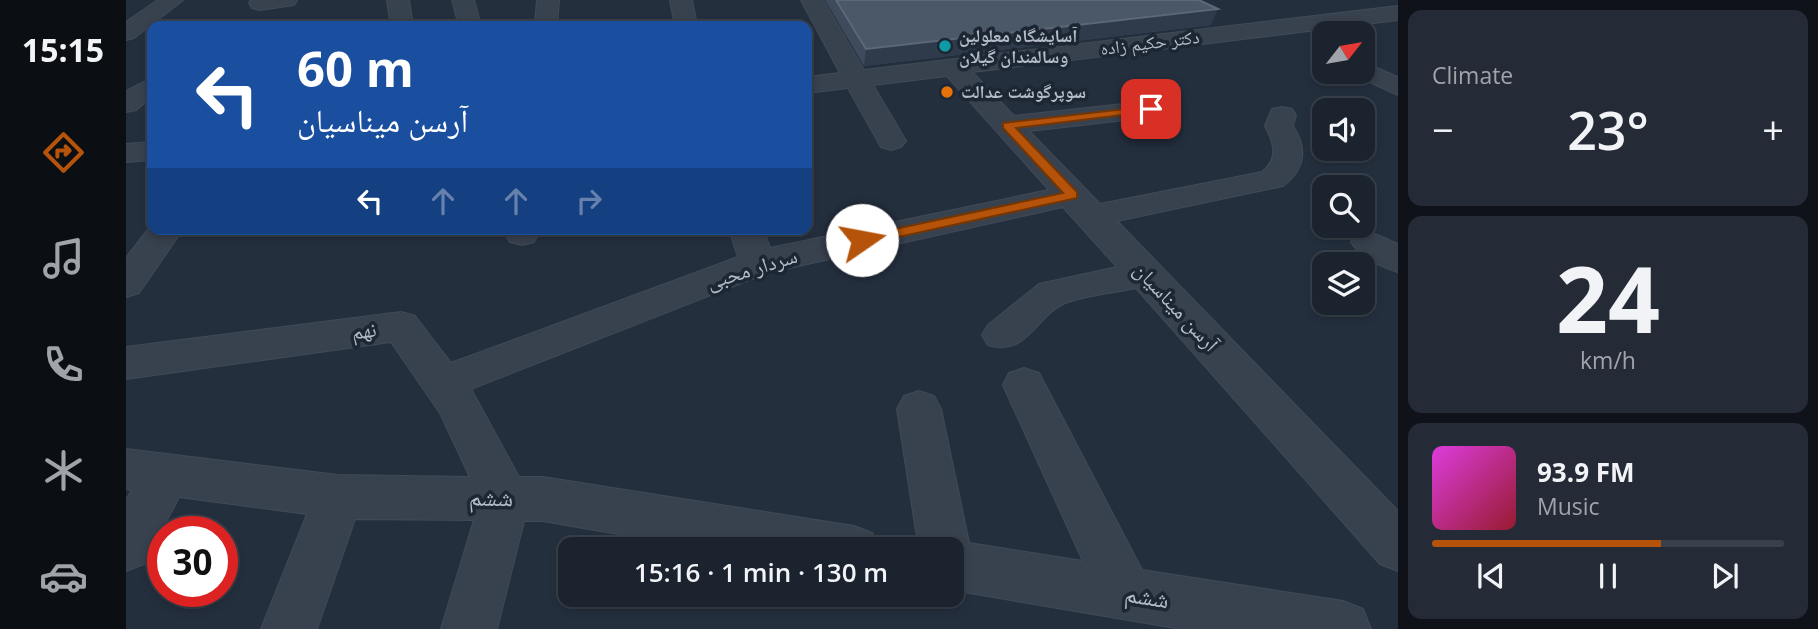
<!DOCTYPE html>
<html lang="en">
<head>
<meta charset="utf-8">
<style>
	:root { --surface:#1b232e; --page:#242b36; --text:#f1f3f6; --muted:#a0a4aa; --line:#39404a; --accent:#b45309 }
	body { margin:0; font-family:"Open Sans","Noto Naskh Arabic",sans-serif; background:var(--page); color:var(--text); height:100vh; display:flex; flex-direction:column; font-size:26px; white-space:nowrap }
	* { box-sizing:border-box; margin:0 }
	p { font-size:23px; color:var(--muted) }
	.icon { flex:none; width:38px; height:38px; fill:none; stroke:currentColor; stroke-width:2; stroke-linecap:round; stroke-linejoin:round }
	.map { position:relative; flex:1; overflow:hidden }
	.side { display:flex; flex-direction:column; gap:10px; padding:10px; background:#0f1319; width:420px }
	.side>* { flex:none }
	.banner { position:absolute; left:21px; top:21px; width:665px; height:214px; border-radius:14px; box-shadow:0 4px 10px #0003,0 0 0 2px var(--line); background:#1a4fa0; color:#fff; overflow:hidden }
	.needle { width:46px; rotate:59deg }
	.tools { position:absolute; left:1186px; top:21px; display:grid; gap:14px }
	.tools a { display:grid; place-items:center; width:63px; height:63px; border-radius:14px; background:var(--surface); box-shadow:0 4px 10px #0003,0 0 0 2px var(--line); font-size:35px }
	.speed { position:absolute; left:21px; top:516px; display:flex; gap:14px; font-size:35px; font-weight:700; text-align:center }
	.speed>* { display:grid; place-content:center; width:91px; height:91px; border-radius:50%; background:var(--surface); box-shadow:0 4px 10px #0003,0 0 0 2px var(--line); line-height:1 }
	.speed .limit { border:10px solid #d22; background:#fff; color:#111 }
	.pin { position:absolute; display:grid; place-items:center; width:60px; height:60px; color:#fff; margin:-30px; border-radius:14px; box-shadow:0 4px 10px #0006 }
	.me { position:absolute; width:77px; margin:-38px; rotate:78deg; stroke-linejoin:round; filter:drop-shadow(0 0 5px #0008) }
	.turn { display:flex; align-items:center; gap:24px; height:147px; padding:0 35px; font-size:32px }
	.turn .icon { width:91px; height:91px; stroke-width:2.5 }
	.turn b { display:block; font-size:49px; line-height:60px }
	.lanes { display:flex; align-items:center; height:66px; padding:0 35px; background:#0003; justify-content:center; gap:35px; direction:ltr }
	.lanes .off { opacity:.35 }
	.big { font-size:52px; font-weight:600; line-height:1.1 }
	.side .card { flex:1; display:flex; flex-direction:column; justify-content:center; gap:10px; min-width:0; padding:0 24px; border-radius:14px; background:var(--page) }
	.side .dial { align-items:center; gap:0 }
	.dial b { font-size:91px; line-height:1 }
	.song { display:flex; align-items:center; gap:21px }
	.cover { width:84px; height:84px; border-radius:10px; background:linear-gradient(135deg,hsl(300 70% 55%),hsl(350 70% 35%)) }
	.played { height:7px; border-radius:4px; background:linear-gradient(90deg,var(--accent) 65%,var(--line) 65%) }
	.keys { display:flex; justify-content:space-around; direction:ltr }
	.heat { display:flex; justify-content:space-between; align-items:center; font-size:38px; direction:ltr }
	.trip { position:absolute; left:432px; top:537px; width:406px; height:70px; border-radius:14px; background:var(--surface); box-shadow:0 4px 10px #0003,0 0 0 2px var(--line); font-weight:600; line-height:70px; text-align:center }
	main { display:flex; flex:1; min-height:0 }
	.tabs { display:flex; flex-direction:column; width:126px; justify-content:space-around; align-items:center; background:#0b0e12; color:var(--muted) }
	.tabs .icon { width:49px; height:49px }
	.tabs .on { color:var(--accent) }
	.tabs b { font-size:32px; color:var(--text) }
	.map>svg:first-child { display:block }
</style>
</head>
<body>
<main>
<nav class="tabs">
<b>15:15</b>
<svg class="icon on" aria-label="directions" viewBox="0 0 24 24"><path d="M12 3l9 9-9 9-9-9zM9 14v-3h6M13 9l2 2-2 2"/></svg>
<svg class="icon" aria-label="music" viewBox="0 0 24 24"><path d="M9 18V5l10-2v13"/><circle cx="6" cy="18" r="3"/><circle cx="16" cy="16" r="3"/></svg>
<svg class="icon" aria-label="phone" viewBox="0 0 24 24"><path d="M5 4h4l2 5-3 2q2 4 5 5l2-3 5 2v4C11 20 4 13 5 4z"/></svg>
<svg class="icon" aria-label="climate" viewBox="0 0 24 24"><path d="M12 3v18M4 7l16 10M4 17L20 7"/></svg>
<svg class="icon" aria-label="car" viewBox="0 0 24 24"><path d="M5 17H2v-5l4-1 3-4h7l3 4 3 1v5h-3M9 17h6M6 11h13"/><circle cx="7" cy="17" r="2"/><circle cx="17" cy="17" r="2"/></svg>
</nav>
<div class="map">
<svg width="1272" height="629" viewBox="0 0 1272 629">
	<rect width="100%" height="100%" fill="#242f3e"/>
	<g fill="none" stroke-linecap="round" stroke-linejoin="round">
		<!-- minor casing -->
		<g stroke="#414a57" stroke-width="2">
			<g id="minor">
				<polygon points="32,0 57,0 8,38 0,40 0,22"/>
				<polygon points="125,0 171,0 168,5 134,10 126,8 123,3"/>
				<polygon points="261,0 283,0 287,26 265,26"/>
				<polygon points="326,0 348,0 355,26 333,26"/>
				<polygon points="411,0 433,0 431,26 409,26"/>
				<polygon points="544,0 566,0 571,26 549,26"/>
				<path d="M675,0H697L738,70L1272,6V20L846,72L888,116L1025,101L1035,103L1039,109L1035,115L1025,117L903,131L974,204L1136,172C1153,159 1148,142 1139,126L1146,109L1156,107L1166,109L1170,115L1167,126C1182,149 1179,169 1157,186L991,221L1272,511V571L1254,564L1010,288C987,293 960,295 939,303C909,316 902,357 862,345L856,335L862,325L913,284L991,267L937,207L641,273L345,389L393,477H417L728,526L746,533L753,550H584L417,521H398L371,629H315L348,520L229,519L191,629H135L181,514L53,497L18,564L0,571V500L6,490L0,489V449L212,475L344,477L314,413L265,342L0,379V347L275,312L289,316L325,363L612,257L603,229H637L644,248L923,190L821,76L747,85L780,141L775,147L765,150L755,147L722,88L681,93V77L714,73Z"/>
				<polygon points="1237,62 1272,77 1272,95 1228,75 1225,72 1237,72"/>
				<polygon points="18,82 26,84 26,97 10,110 0,112 0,91"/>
				<polygon points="26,142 26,160 0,162 0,144"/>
				<polygon points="26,224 26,229 57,229 13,293 0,297 0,258"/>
				<polygon points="380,229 414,229 408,242 396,245 384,242 379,234"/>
				<path d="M1242,231L1272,244V272C1255,267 1234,257 1225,242L1230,234Z"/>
				<polygon points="898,368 913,373 1016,570 1217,601 1237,609 1245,629 1055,629 826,590 826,550 793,550 771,409 778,396 793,391 808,396 815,409 843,543 957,561 877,385 883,373"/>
			</g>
		</g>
		<!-- minor -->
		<use href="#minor" fill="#38414e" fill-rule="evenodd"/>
	</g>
	<!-- wall -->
	<polygon fill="#3f4b5c" points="699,0 1073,0 1085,25 738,66"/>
	<!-- shaded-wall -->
	<polygon fill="#2f3b4b" points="1092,9 1085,25 738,66 740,49"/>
	<!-- building -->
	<polygon fill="#4b5868" stroke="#5c6777" stroke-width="2" points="710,0 1073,0 1092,9 740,49"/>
	<!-- route -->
	<polygon fill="#b45309" stroke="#753606" stroke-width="2" points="1025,106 1031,109 1029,111 890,128 951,192 951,198 736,245 729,240 736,236 937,193 877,128 877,123"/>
	<!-- markers -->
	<circle fill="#0f9aa8" stroke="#1d2633" stroke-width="2.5" cx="819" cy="46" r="7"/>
	<circle fill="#e8710a" stroke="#1d2633" stroke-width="2.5" cx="821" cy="92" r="7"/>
	<g text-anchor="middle" stroke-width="7" stroke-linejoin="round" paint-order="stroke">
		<!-- far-poi labels -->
		<g font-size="18" font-weight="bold" fill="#b4bcc9" stroke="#1d2633" text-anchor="start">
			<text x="833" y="42">آسایشگاه معلولین<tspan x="833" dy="21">وسالمندان گیلان</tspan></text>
			<text x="835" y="98">سوپرگوشت عدالت</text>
		</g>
		<!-- far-street labels -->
		<g font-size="18" fill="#b4bcc9" stroke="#1d2633">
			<text transform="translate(1024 43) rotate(-7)" y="6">دکتر حکیم زاده</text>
		</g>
		<!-- street labels -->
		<g font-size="21" fill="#b4bcc9" stroke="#1d2633">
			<text transform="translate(626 269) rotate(-17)" y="7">سردار محبی</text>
			<text transform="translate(1050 307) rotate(47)" y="7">آرسن میناسیان</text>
			<text transform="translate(238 331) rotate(-8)" y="7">نهم</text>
		</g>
		<!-- near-street labels -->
		<g font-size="24" fill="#b4bcc9" stroke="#1d2633">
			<text transform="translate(365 498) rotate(1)" y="8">ششم</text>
			<text transform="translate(1021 597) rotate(9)" y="8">ششم</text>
		</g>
	</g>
</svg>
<div class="tools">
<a><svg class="needle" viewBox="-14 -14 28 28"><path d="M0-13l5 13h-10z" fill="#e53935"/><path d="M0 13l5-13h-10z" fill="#a0a4aa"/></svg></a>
<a><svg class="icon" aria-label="sound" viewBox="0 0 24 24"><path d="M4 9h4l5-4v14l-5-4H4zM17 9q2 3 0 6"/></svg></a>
<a><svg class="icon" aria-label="search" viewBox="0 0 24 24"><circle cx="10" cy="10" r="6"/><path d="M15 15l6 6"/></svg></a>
<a><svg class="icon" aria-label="layers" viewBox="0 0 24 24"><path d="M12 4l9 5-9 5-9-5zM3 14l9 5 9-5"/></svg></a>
</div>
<div class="speed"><div class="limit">30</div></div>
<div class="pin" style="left:1025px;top:109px;background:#d93025"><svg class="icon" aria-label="arrive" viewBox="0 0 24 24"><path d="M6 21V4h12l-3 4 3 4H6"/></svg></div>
<svg class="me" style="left:736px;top:240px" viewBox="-20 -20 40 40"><circle r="19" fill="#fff"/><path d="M0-13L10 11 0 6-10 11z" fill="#b45309"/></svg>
<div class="trip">15:16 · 1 min · 130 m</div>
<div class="banner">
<div class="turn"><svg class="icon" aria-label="left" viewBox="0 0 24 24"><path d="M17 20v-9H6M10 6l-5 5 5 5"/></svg><div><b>60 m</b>آرسن میناسیان</div></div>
<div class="lanes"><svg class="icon" aria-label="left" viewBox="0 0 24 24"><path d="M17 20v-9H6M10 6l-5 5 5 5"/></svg><svg class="icon off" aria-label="ahead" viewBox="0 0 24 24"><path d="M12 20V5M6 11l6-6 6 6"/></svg><svg class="icon off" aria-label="ahead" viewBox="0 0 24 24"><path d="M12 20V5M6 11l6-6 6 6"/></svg><svg class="icon off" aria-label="right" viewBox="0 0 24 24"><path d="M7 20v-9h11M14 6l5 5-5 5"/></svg></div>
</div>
</div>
<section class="side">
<div class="card"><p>Climate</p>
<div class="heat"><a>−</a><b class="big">23°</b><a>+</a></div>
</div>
<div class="card dial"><b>24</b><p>km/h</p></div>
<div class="card">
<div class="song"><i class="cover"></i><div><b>93.9 FM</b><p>Music</p></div></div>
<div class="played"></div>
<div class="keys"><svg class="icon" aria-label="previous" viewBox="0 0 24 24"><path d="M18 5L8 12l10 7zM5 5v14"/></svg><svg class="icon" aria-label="pause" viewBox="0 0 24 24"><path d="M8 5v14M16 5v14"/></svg><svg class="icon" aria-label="next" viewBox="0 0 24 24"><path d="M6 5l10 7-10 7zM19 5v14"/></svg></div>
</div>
</section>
</main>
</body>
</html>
